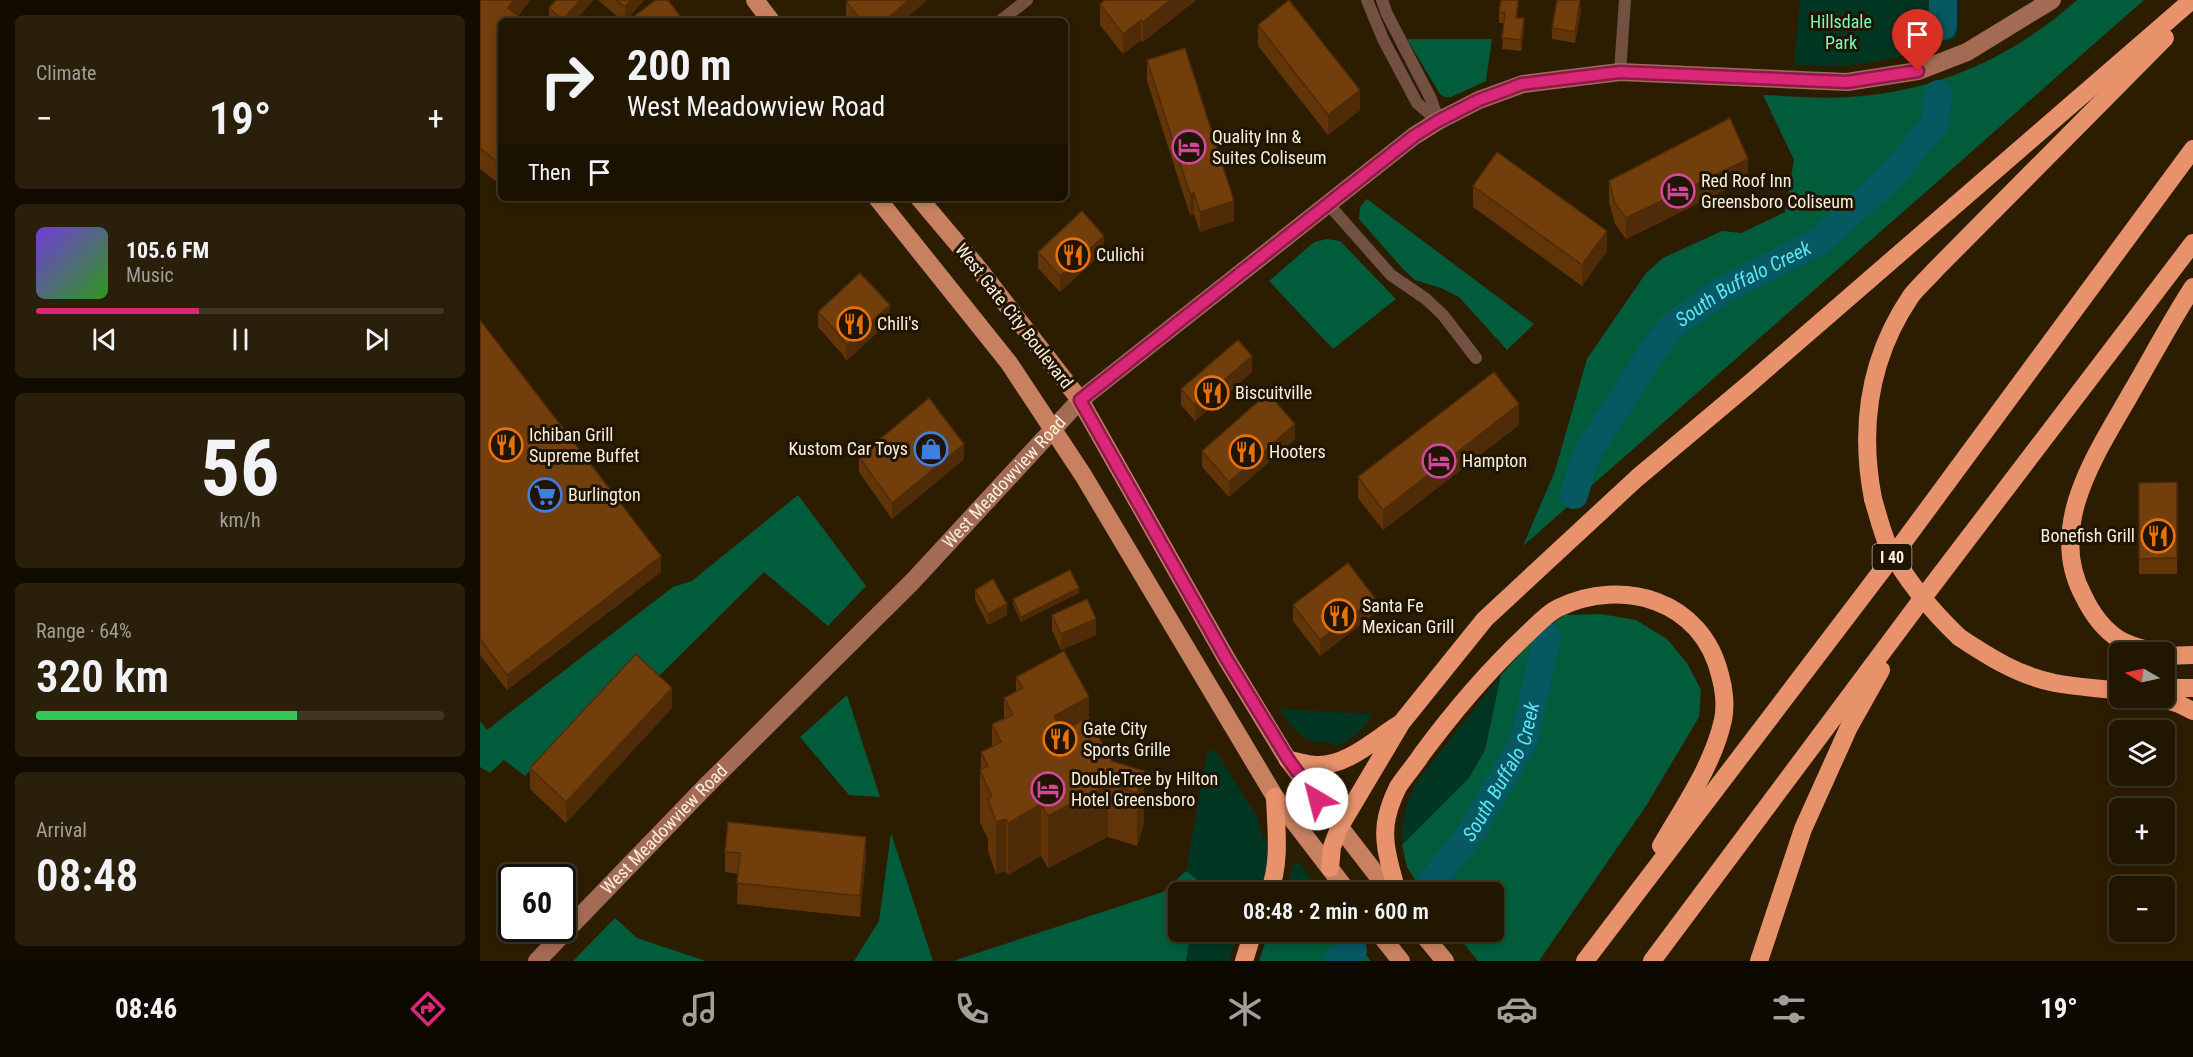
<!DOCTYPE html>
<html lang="en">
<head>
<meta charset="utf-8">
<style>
	:root { --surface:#211600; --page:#291f0a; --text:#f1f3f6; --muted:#a29f99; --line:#3e3522; --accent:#db2777 }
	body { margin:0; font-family:"Roboto Condensed",sans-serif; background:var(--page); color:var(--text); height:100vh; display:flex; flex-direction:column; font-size:22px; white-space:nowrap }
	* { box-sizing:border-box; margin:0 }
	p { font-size:20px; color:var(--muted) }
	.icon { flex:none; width:33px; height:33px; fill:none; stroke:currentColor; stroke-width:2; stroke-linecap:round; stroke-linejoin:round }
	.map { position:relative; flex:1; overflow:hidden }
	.side { display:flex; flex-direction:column; gap:15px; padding:15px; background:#120c00; width:480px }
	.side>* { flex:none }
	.banner { position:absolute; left:18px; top:18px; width:570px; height:183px; border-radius:9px; box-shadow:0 3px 9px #0003,0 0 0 2px var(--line); background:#211600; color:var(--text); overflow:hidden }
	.needle { width:39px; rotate:279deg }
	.tools { position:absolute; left:1629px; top:642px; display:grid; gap:12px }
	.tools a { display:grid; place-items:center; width:66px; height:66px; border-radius:9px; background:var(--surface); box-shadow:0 3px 9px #0003,0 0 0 2px var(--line); font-size:30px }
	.speed { position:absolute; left:18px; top:864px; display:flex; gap:12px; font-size:30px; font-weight:700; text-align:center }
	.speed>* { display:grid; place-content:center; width:78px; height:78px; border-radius:50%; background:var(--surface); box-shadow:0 3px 9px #0003,0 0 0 2px var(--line); line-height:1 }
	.speed .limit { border:3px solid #111; border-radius:9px; background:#fff; color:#111 }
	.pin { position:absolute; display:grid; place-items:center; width:51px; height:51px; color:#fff; margin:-62px -26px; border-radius:50% 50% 50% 0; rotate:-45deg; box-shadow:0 0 6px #0007 }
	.pin .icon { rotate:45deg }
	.me { position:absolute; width:66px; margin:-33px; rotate:323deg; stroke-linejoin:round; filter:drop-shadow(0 0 4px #0008) }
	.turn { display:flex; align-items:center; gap:21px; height:126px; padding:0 30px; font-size:27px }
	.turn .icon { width:78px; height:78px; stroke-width:2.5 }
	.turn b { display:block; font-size:42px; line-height:51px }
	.then { display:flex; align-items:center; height:57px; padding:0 30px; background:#0003; gap:12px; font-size:22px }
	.big { font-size:45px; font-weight:600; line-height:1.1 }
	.side .tile { flex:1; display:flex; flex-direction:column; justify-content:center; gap:9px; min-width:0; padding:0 21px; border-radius:9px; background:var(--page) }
	.side .dial { align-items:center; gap:0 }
	.dial b { font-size:78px; line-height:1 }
	.song { display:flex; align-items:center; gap:18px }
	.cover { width:72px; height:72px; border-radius:9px; background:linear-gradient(135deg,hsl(260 70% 55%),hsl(110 70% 35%)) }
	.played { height:6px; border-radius:3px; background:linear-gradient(90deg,var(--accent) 40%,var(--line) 40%) }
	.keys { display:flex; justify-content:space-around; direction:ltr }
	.heat { display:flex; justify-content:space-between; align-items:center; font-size:33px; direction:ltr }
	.charge { height:9px; border-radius:4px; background:linear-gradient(90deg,#34c759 64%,var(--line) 0) }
	.trip { position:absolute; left:688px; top:882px; width:336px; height:60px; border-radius:9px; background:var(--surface); box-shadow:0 3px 9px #0003,0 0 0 2px var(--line); font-weight:600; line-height:60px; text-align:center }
	.menu { display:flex; height:96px; justify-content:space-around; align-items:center; background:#0d0900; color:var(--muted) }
	.menu .icon { width:42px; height:42px }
	.menu .selected { color:var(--accent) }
	.menu b { font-size:27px; color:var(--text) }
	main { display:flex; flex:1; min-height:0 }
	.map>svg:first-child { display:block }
</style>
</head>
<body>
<main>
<section class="side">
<div class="tile"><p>Climate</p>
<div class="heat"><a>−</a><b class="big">19°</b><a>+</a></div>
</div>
<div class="tile">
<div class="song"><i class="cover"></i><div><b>105.6 FM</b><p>Music</p></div></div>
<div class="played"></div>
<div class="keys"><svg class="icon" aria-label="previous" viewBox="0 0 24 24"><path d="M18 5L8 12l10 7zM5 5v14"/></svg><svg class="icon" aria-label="pause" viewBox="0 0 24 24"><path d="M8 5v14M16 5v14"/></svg><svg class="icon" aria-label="next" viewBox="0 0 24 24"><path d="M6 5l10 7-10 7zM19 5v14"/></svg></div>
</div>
<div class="tile dial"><b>56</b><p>km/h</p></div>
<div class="tile"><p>Range · 64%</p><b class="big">320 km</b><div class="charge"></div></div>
<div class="tile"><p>Arrival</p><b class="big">08:48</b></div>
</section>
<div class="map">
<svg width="1713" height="961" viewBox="0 0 1713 961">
	<rect width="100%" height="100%" fill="#2c1d00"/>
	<!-- green -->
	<g fill="#003621">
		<path d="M1320,0H1475L1477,37C1441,53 1400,63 1360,66C1345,67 1329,65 1314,65Z"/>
		<path d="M1021,675L1005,750L989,778L922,845C920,820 926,804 937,781Z"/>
		<path d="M799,709L893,714C882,731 872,740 854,747L851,742C822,745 815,729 799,709Z"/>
		<polygon points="734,749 777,816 782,836 788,841 789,852 787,869 782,886 777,892 718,892 720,882 706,871 727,753"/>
		<polygon points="814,863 820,863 840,892 805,892"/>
		<polygon points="711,932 758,932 749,961 706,961"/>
	</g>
	<!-- forest -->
	<g fill="#015c3c">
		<path d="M1597,0H1664L1043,546L1075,471L1107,359L1166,273L1183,258L1242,231L1261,233L1305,212L1314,160L1283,95C1311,96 1341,99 1370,97C1457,91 1532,58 1597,0Z"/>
		<polygon points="927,39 1012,39 1006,81 971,97 965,97 960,94"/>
		<polygon points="887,199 1054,324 1027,350 979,297 961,288 935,280 923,269 879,219 880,207"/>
		<polygon points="847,239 860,241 916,299 853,349 789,281 834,242"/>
		<polygon points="318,495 386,586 348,626 284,572 174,681 154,664 45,776 24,760 10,773 0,767 0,721 7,730 193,587 212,581"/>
		<polygon points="1121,614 1156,620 1187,639 1207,663 1221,690 1219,717 1166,806 1059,961 998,961 974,932 1014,932 1014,892 943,892 927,867 922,845 989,778 1005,750 1021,675 1055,637 1084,615"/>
		<polygon points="367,695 400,797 369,795 320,737"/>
		<polygon points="411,833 453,961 374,961 399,921"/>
		<polygon points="706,871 720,882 718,892 699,892 699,932 711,932 706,961 473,961 683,892"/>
		<polygon points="135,918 157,938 226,961 93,961"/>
		<polygon points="789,932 868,932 891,961 779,961"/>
	</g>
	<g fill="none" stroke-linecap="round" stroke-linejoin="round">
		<!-- river -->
		<g stroke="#065861" stroke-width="28">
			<polyline points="1463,0 1463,26"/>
			<path id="s1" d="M1094,495L1106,455L1172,352L1192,326L1243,290L1340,241L1414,173L1455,123L1458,94"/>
			<path id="s2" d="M944,891L991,833L1044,741L1067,637"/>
			<polyline points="858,961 873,950"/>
		</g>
		<!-- street -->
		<g stroke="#735142" stroke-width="12">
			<polyline points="887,0 903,39 937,103 958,121"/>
			<polyline points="902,0 907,14 951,99 958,120"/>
			<polyline points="520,21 547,0"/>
			<polyline points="1140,72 1145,0"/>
			<polyline points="849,205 911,275 946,299 963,315 996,358"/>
		</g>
		<!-- secondary -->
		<path stroke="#a36b53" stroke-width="18" id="s3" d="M57,961L226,786L433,581L600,400L934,136L958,121L999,100L1043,84L1099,77L1140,72L1367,82L1438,71L1487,52L1572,0"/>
		<!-- primary -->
		<g stroke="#c78060" stroke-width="18">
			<polyline points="275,0 291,21"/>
			<polyline points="397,198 529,363 603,475 795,797 868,892"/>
			<polyline points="439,198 498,268 600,400 746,658 808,760 910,892"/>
			<polyline points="898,932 921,961"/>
			<polyline points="941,932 965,961"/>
		</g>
		<!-- highway -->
		<g stroke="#e8926c" stroke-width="18">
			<path d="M1393,499C1379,426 1389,358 1431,296C1438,287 1448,278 1456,269L1685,38"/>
			<path d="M1479,637C1509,657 1539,676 1575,683C1596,687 1618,688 1640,691"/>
			<path d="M1675,652C1664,649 1650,646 1640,640C1624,630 1611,612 1603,595C1566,525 1617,453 1651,393C1672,357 1691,321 1713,287"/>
			<polyline points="1684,656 1713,655"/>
			<polyline points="1684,688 1713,688"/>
			<polyline points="1679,698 1699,704 1713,711"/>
			<path d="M808,760C817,761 827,765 837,765C867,766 894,740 918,725"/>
			<polyline points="850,868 852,847 859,828 922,722 1005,619 1157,478 1269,384 1712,0"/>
			<path d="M789,892C801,863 796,828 795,797"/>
			<path d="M917,892C911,868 901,842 907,817C909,808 914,795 918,787C925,776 935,765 942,754C973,712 1008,671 1046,635C1056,626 1066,614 1078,608C1143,577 1222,600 1240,675C1244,688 1246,706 1243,720C1233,765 1204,806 1181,846"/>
			<polyline points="764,961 773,932"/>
			<polyline points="1105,961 1416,552 1713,149"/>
			<polyline points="1172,961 1442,599 1713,243"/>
			<polyline points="1279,961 1323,829 1369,727 1401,670"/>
		</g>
		<!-- highway-bridge -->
		<path stroke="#e8926c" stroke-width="18" d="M1393,499C1398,515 1402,533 1409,548C1427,582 1452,611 1479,637"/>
	</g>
	<!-- wall -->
	<g fill="#623509">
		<polygon points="0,0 50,0 38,16 21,21 21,185 0,169"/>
		<polygon points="76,0 113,0 95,21 69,21 69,8"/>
		<polygon points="118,0 164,0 146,21 143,21"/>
		<polygon points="369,0 447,0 423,21 368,21 366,18 366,2"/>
		<polygon points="625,0 716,0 663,42 661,40 643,54 620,25 620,4"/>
		<polygon points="1039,0 1037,18 1044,29 1041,51 1022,49 1024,23 1019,23 1019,12"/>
		<polygon points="1101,10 1095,43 1072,39 1072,28"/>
		<polygon points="778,25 880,110 848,135 778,46"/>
		<polygon points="667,60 754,221 720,232 714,214 710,215 667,81"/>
		<polygon points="1268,179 1146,239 1135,224 1129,202 1129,181"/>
		<polygon points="993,186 1127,251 1102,286 993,207"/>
		<polygon points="624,251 580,292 558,268 558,252"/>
		<polygon points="338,312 410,321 366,361 363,355 338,327"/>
		<polygon points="0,320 181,572 27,690 0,655"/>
		<polygon points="772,372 715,421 701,405 701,389"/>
		<polygon points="1039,425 903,530 878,498 878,477"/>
		<polygon points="815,439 749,497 722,467 722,451"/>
		<polygon points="379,457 484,459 412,519 379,472"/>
		<polygon points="1697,482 1697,574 1659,574 1659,483"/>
		<polygon points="495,590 527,615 508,625 495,600"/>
		<polygon points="599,593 541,622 533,604 533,599"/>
		<polygon points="813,605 895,613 840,656 813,621"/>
		<polygon points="572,615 616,635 581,650 572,630"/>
		<polygon points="536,677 609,717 632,761 664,771 664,824 657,846 628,837 568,868 561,856 528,875 526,871 516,874 508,851 508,839 500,823 500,770 501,770 501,752 512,746 512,724 524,719 524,698 536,691"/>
		<polygon points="192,708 86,823 50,789 50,768"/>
		<polygon points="245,852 386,857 380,917 257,904 258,874 245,872"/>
	</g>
	<!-- shaded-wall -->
	<g fill="#502b08">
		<polygon points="34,0 50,0 34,21 28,8"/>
		<polygon points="100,0 113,0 95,21 83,21 83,20"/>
		<polygon points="151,0 164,0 146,21 145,21 145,7"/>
		<polygon points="429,0 447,0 423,21 404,21"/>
		<polygon points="690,0 716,0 663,42 663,22"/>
		<polygon points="1038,0 1039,0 1039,3 1036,28 1036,18"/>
		<polygon points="1100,0 1101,10 1095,43 1095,32"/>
		<polygon points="1044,18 1044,29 1041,51 1041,40"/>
		<polygon points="661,20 661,40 643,54 643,34"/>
		<polygon points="880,90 880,110 848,135 848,115"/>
		<polygon points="1268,159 1268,179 1146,239 1146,218"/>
		<polygon points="714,193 714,214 710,215 710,194"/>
		<polygon points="754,201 754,221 720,232 720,212"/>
		<polygon points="1127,231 1127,251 1102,286 1102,265"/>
		<polygon points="624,236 624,251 580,292 580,276"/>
		<polygon points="410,305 410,321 366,361 366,345"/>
		<polygon points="772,356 772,372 715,421 715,405"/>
		<polygon points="1039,404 1039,425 903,530 903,510"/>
		<polygon points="815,424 815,439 749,497 749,482"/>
		<polygon points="484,444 484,459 412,519 412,503"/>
		<polygon points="181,556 181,572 27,690 27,675"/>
		<polygon points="599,588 599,593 541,622 541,617"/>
		<polygon points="895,598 895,613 840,656 840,640"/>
		<polygon points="527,604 527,615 508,625 508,614"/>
		<polygon points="616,619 616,635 581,650 581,634"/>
		<polygon points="192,688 192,708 86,823 86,802"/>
		<polygon points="609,697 609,750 574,768 574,716"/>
		<polygon points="664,771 664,824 657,846 657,793"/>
		<polygon points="628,784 628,837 568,868 568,816"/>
		<polygon points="561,804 561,856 528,875 528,823"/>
		<polygon points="526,819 526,871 516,874 516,822"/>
		<polygon points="386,837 386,857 380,917 380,896"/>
	</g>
	<!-- building -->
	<g fill="#723e0b" stroke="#502b08" stroke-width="1.5">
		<polygon points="0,0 34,0 28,8 44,21 21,21 21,165 0,148"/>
		<polygon points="76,0 100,0 83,20 69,8"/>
		<polygon points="136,0 151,0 145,7"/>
		<polygon points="176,0 188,0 204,21 150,21 149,20"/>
		<polygon points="369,0 429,0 404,21 382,21 366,2"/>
		<polygon points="625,0 690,0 663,22 661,20 643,34 620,4"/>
		<polygon points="809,0 880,90 848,115 778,25"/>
		<polygon points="1021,0 1038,0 1036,18 1044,18 1041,40 1022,38 1025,13 1019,12"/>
		<polygon points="1077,0 1100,0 1095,32 1072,28"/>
		<polygon points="705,48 754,201 720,212 714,193 710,194 667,60"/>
		<polygon points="1250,118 1268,159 1146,218 1135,203 1129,181"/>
		<polygon points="1017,152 1127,231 1102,265 993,186"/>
		<polygon points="602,211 624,236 580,276 558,252"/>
		<polygon points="380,273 410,305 366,345 363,339 338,312"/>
		<polygon points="0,320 181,556 27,675 0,639"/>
		<polygon points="758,340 772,356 715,405 701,389"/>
		<polygon points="1014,372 1039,404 903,510 878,477"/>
		<polygon points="788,393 815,424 749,482 722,451"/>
		<polygon points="449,398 484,444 412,503 379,457"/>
		<polygon points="1697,482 1697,558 1659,559 1659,483"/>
		<polygon points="868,563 895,598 840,640 813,605"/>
		<polygon points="590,570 599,588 541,617 533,599"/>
		<polygon points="513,579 527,604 508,614 495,590"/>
		<polygon points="607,599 616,619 581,634 572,615"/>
		<polygon points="584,651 609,697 574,716 582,731 608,717 632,761 664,771 657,793 628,784 568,816 561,804 528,823 526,819 516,822 508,799 512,797 500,770 508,766 501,752 521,742 512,724 533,715 524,698 543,688 536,677"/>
		<polygon points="156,654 192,688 86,802 50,768"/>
		<polygon points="248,822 386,837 380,896 257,883 260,853 245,852"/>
	</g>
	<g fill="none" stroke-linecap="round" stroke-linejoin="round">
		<!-- route casing -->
		<g stroke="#8e194d" stroke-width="15">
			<polyline id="route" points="837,799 808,759 746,658 600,400 934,136 958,121 999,100 1021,92 1042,84 1099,77 1140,72 1367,82 1438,71"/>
		</g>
		<!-- route -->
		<use href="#route" stroke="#db2777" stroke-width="10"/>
	</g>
	<!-- icons -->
	<defs>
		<g id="hotel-ring" transform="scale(1.725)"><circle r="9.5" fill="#201501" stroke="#d1479c" stroke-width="1.5"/><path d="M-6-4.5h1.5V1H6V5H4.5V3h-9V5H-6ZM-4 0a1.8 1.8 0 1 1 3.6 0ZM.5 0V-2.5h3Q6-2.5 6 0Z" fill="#d1479c"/></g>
		<g id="restaurant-ring" transform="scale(1.725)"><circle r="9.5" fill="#201501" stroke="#e8710a" stroke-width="1.5"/><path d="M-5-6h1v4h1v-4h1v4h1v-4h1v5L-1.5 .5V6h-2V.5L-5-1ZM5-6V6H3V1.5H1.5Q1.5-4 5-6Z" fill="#e8710a"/></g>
		<g id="shop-ring" transform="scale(1.725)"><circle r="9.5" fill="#201501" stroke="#3f7fe0" stroke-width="1.5"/><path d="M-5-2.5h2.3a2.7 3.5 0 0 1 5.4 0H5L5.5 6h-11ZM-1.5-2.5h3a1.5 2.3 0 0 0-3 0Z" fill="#3f7fe0"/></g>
		<g id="supermarket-ring" transform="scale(1.725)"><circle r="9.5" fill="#201501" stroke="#3f7fe0" stroke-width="1.5"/><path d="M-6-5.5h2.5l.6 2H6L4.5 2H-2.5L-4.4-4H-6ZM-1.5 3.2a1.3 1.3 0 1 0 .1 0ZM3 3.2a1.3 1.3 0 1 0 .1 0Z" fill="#3f7fe0"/></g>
	</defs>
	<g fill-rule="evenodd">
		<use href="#hotel-ring" x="709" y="147"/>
		<use href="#hotel-ring" x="1198" y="191"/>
		<use href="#restaurant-ring" x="593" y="255"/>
		<use href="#restaurant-ring" x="374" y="324"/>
		<use href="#restaurant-ring" x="732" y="393"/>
		<use href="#restaurant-ring" x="26" y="445"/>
		<use href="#shop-ring" x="451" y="449"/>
		<use href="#restaurant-ring" x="766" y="452"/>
		<use href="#hotel-ring" x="959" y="461"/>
		<use href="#supermarket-ring" x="65" y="495"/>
		<use href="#restaurant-ring" x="1678" y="536"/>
		<use href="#restaurant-ring" x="859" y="616"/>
		<use href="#restaurant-ring" x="580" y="739"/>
		<use href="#hotel-ring" x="568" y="789"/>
	</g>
	<g text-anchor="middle" stroke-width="6" stroke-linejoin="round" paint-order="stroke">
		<!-- shield labels -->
		<rect fill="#201501" stroke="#b8ae9c" stroke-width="1.5" x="1392.5" y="544" width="39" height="26" rx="4.5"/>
		<g font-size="16" font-weight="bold" fill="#f9efde">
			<text x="1412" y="563">I 40</text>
		</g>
		<!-- park labels -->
		<g font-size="18" fill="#7afdbf" stroke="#201501">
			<text x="1361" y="28">Hillsdale<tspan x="1361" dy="21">Park</tspan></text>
		</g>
		<!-- poi labels -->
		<g font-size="18" fill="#f9efde" stroke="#201501" text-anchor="start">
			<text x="732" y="143">Quality Inn &amp;<tspan x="732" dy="21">Suites Coliseum</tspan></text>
			<text x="1221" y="187">Red Roof Inn<tspan x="1221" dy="21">Greensboro Coliseum</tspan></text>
			<text x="616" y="261">Culichi</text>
			<text x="397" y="330">Chili's</text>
			<text x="755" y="399">Biscuitville</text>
			<text x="49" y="441">Ichiban Grill<tspan x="49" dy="21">Supreme Buffet</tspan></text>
			<text x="428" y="455" text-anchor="end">Kustom Car Toys</text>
			<text x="789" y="458">Hooters</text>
			<text x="982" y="467">Hampton</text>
			<text x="88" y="501">Burlington</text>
			<text x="1655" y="542" text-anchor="end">Bonefish Grill</text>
			<text x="882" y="612">Santa Fe<tspan x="882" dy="21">Mexican Grill</tspan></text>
			<text x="603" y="735">Gate City<tspan x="603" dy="21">Sports Grille</tspan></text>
			<text x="591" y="785">DoubleTree by Hilton<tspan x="591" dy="21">Hotel Greensboro</tspan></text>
		</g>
		<!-- street labels -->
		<g font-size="18" fill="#f9efde" stroke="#201501">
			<text transform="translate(534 316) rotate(52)" y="6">West Gate City Boulevard</text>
			<text dy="6" stroke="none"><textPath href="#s3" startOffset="669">West Meadowview Road</textPath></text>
			<text dy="6" stroke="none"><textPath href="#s3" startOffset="183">West Meadowview Road</textPath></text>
		</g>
		<!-- water labels -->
		<g font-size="20" font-style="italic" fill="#5fe4f6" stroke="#201501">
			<text dy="7" stroke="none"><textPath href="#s1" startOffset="280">South Buffalo Creek</textPath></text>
			<text dy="7" stroke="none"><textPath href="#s2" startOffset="144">South Buffalo Creek</textPath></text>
		</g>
	</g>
</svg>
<div class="tools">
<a><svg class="needle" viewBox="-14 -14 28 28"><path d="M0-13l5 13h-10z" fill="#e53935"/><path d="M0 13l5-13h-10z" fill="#a29f99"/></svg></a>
<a><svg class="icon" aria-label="layers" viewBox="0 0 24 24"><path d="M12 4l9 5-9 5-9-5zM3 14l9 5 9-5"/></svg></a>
<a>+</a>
<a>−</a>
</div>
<div class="speed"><div class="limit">60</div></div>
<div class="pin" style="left:1438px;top:71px;background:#d93025"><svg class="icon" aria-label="arrive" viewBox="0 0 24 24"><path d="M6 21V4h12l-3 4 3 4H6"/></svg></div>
<svg class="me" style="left:837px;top:799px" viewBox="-20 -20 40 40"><circle r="19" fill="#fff"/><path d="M0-13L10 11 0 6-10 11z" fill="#db2777"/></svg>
<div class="trip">08:48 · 2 min · 600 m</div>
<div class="banner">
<div class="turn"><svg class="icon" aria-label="right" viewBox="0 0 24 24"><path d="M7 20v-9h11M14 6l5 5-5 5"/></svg><div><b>200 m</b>West Meadowview Road</div></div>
<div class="then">Then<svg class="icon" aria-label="arrive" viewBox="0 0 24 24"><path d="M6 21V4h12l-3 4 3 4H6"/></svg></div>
</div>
</div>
</main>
<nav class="menu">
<b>08:46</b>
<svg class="icon selected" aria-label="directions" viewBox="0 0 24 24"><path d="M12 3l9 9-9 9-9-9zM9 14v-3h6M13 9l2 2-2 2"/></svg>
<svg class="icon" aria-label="music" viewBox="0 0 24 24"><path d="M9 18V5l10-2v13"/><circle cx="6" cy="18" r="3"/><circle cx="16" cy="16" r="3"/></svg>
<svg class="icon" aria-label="phone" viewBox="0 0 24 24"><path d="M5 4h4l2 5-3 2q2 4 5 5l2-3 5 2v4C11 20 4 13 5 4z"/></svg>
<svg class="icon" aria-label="climate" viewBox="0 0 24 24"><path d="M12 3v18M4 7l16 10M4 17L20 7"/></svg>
<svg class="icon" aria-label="car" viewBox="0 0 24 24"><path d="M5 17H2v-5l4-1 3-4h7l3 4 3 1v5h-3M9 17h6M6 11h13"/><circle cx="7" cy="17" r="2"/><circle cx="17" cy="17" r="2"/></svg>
<svg class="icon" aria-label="filters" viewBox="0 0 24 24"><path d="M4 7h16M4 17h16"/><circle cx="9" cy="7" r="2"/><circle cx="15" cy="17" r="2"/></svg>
<b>19°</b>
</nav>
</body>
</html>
